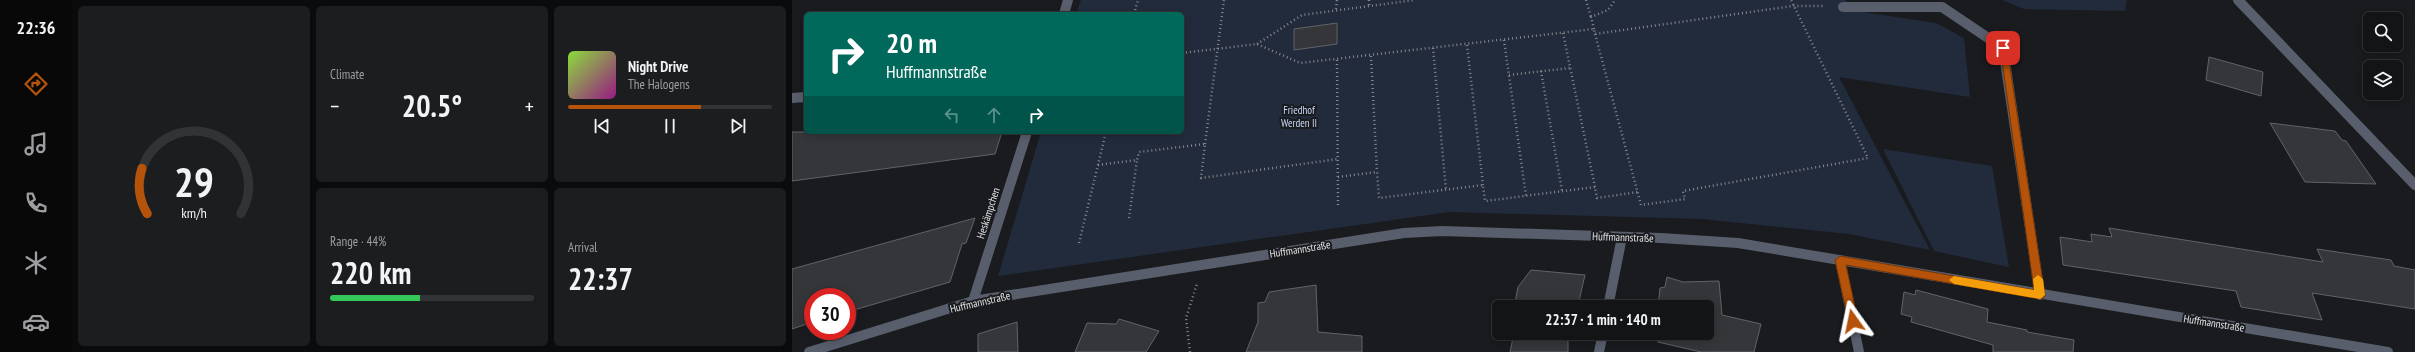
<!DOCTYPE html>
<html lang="en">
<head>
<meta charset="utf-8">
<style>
	:root { --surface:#131416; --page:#1c1d1f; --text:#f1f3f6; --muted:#9d9ea1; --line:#323335; --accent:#b45309 }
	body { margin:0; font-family:"PT Sans Narrow",sans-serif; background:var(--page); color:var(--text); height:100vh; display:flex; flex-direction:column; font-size:15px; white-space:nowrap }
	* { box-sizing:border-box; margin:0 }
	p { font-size:13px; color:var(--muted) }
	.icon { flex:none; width:22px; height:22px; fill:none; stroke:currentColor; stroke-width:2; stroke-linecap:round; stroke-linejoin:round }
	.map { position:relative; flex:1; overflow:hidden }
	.drawer { display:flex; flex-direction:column; gap:6px; padding:6px; background:#0a0b0c; width:720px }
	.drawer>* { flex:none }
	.top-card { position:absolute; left:12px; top:12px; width:380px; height:122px; border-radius:6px; box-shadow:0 2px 10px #0003,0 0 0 1px var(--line); background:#00695c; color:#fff; overflow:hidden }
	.buttons { position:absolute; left:1571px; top:12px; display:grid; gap:8px }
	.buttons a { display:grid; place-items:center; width:40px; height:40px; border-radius:6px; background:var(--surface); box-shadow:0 2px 10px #0003,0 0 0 1px var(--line); font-size:20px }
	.speed { position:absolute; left:12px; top:288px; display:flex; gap:8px; font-size:20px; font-weight:700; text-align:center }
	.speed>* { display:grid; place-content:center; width:52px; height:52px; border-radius:50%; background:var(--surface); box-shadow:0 2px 10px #0003,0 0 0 1px var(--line); line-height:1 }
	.speed .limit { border:6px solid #d22; background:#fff; color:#111 }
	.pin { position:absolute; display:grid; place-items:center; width:34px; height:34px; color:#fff; margin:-17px; border-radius:8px; box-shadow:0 2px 6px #0006 }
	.me { position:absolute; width:44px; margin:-22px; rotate:348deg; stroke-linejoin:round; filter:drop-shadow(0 0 3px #0008) }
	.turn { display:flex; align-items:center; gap:14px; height:84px; padding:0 16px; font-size:18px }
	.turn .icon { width:52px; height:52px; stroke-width:2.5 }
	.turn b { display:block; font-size:28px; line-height:34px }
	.lanes { display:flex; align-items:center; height:38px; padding:0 16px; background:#0003; justify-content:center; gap:20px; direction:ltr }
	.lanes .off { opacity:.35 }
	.big { font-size:30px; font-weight:700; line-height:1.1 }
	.drawer .widget { flex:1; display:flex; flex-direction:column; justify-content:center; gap:6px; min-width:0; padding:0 14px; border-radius:6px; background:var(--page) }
	.drawer .dial { align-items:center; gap:0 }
	.dial svg { height:104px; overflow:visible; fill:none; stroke:var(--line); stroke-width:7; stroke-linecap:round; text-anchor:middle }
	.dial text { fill:var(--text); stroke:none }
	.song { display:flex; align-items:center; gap:12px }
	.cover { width:48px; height:48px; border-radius:6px; background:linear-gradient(135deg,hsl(90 70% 55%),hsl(310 70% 35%)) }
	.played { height:4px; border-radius:2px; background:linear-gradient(90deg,var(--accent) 65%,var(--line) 65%) }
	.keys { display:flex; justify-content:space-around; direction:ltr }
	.heat { display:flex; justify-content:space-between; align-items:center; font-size:22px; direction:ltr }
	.charge { height:6px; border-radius:3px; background:linear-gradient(90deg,#34c759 44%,var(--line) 0) }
	.drawer .tiles { flex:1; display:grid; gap:6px; grid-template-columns:repeat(3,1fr) }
	.widget:first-child { grid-row:span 2 }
	.trip { position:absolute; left:700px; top:300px; width:222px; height:40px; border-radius:6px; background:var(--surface); box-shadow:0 2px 10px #0003,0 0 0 1px var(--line); font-weight:700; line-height:40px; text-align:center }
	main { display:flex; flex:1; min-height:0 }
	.dock { display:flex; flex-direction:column; width:72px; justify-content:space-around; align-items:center; background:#080809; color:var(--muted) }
	.dock .icon { width:28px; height:28px }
	.dock .active { color:var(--accent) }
	.dock b { font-size:18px; color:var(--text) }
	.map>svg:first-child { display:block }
</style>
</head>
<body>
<main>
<nav class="dock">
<b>22:36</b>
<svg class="icon active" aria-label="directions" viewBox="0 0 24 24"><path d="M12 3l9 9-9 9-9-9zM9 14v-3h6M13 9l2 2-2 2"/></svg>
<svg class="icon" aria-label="music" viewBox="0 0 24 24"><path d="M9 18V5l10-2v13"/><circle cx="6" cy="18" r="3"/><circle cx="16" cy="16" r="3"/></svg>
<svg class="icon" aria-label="phone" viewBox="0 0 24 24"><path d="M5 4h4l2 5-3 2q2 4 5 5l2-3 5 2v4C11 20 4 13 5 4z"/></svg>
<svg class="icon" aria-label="climate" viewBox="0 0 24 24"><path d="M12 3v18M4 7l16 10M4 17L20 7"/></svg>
<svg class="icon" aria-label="car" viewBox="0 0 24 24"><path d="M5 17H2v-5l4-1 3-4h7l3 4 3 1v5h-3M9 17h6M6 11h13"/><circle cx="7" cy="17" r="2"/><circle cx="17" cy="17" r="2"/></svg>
</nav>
<section class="drawer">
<div class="tiles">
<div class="widget dial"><svg viewBox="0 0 100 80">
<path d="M14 69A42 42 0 1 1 86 69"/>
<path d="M14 69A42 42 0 0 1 10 34" stroke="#b45309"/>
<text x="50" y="56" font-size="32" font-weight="700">29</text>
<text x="50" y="72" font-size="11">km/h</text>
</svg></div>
<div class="widget"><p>Climate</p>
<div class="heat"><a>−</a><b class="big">20.5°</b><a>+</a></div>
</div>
<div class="widget">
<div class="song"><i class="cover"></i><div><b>Night Drive</b><p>The Halogens</p></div></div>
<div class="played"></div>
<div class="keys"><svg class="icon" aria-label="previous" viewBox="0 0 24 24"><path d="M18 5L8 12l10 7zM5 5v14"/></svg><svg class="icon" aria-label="pause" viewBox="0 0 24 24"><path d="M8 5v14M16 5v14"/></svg><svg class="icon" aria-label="next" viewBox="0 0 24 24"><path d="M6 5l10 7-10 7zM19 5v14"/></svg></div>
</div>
<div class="widget"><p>Range · 44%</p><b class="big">220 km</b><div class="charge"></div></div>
<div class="widget"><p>Arrival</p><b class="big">22:37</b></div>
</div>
</section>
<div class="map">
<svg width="1623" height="352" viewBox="0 0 1623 352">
	<rect width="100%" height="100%" fill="#191b1e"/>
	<!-- green -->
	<g fill="#222b3c">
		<polygon points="289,0 1054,0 1057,10 1144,23 1172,38 1178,97 1047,77 1138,250 1057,234 910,219 657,212 206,276 249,132 390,132 390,14 284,14"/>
		<polygon points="1210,0 1335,0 1333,11 1232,9"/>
		<polygon points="1091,149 1200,166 1217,267 1142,251"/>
	</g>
	<!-- building -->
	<g fill="#343639" stroke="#616367">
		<polygon points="545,23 545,44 502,50 502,29"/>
		<polygon points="1417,57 1471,72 1469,96 1414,80"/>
		<polygon points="1478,123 1543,131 1550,140 1554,141 1584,184 1513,182"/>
		<polygon points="0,132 210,132 203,154 0,181"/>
		<polygon points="183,218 174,243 170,244 158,282 55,312 55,297 21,297 21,322 0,329 0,269"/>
		<polygon points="1317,228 1531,262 1525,249 1599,260 1602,266 1623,270 1623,309 1520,293 1530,320 1449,307 1444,291 1271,265 1268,237 1300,242 1299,234 1320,237"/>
		<polygon points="739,270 793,275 787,301 778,301 778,307 722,307 726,287"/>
		<polygon points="875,277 891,282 927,281 930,315 969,324 962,352 909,352 866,342 864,333 915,333 915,307 866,307 868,288 873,287"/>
		<polygon points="524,285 526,332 570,336 570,352 454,352 466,322 466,303 473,302 477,292"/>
		<polygon points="1124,290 1196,309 1195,322 1235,330 1235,332 1282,340 1281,352 1201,352 1201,345 1119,322 1120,317 1109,314 1112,292 1123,295"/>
		<polygon points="327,319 367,331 354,352 283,352 295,323 324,324"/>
		<polygon points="225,322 226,352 186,352 186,334"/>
		<polygon points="722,333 776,333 776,352 718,352"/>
	</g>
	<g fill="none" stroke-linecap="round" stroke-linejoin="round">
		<!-- path -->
		<g stroke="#87888b" stroke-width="2.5" stroke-dasharray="1 3" stroke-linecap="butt">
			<polyline points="577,0 577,5"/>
			<polyline points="794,0 799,17"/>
			<polyline points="544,9 545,0"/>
			<polyline points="342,14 346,0"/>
			<polyline points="802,29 799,17 816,10 823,0"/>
			<polyline points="771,33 803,187"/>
			<polyline points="803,34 849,205 893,199 891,191 1076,158 999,0"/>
			<polyline points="712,40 734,196"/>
			<polyline points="465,44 510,15 623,0"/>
			<polyline points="675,45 691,185"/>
			<polyline points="641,48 654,190"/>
			<polyline points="390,53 465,44 508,63 802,29 803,34 1001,6 1033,6"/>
			<polyline points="579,56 585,172"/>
			<polyline points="545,60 546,205"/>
			<polyline points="749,71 770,191"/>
			<polyline points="717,75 778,68"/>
			<polyline points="413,144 432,0"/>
			<polyline points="306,165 345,160 347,152 413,144 409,178 546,159"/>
			<polyline points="546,177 585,172 587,198 691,185 693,201 803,187 805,198 846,192"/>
			<polyline points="337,218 345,160"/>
			<polyline points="287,243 314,132"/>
			<polyline points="398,352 394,318 405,284"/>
		</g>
		<!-- minor -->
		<g stroke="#585e6b" stroke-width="10">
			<polyline points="1446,0 1623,185"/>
			<polyline points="1051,7 1150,7 1211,48 1248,295"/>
			<polyline points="272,14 276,0"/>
			<polyline points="0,98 14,97"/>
			<polyline points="1048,260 1067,352"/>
			<polyline points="181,301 235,132"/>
			<polyline points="816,307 830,237"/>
			<polyline points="17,352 181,301 612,233 650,231 869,238 946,243 1596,352"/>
			<polyline points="807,352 811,333"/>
		</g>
	</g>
	<!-- route -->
	<polygon fill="#b45309" stroke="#753606" points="1208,46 1215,48 1253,295 1252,298 1248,299 1054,265 1066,321 1061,326 1057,324 1043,260 1048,256 1242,290"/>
	<!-- slow -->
	<polygon fill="#f59e0b" points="1246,275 1251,279 1253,295 1248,299 1162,284 1157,280 1162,276 1242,290 1241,279"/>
	<g text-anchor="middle" stroke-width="4" stroke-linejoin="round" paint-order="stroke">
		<!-- park labels -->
		<g font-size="11" fill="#cadaf9" stroke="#191b1e">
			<text x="507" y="114">Friedhof<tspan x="507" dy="13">Werden II</tspan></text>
		</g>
		<!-- street labels -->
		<g font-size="11" fill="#e2e3e5" stroke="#191b1e">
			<text transform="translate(196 213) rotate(-72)" y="4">Heskämpchen</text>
			<text transform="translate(831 237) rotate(2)" y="4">Huffmannstraße</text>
			<text transform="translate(508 249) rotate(-9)" y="4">Huffmannstraße</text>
			<text transform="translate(188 302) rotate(-13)" y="4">Huffmannstraße</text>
			<text transform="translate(1422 323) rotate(9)" y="4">Huffmannstraße</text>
		</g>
	</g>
</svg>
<div class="buttons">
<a><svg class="icon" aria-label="search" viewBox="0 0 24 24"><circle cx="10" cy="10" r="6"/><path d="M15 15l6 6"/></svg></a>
<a><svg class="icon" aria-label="layers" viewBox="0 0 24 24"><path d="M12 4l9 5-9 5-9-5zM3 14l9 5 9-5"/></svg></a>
</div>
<div class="speed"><div class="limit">30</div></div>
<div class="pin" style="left:1211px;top:48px;background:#d93025"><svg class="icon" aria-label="arrive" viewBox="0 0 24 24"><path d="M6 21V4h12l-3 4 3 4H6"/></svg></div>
<svg class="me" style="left:1061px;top:321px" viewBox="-20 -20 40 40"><path d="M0-17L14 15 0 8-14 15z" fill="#b45309" stroke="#fff" stroke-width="4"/></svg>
<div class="trip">22:37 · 1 min · 140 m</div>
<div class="top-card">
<div class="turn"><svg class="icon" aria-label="right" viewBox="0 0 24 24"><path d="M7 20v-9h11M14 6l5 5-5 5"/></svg><div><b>20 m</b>Huffmannstraße</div></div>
<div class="lanes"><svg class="icon off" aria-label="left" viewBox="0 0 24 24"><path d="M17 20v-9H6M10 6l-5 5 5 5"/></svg><svg class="icon off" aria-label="ahead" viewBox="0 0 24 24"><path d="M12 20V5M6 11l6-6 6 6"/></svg><svg class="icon" aria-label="right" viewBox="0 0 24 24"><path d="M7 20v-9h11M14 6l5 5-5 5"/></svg></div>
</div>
</div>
</main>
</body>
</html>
